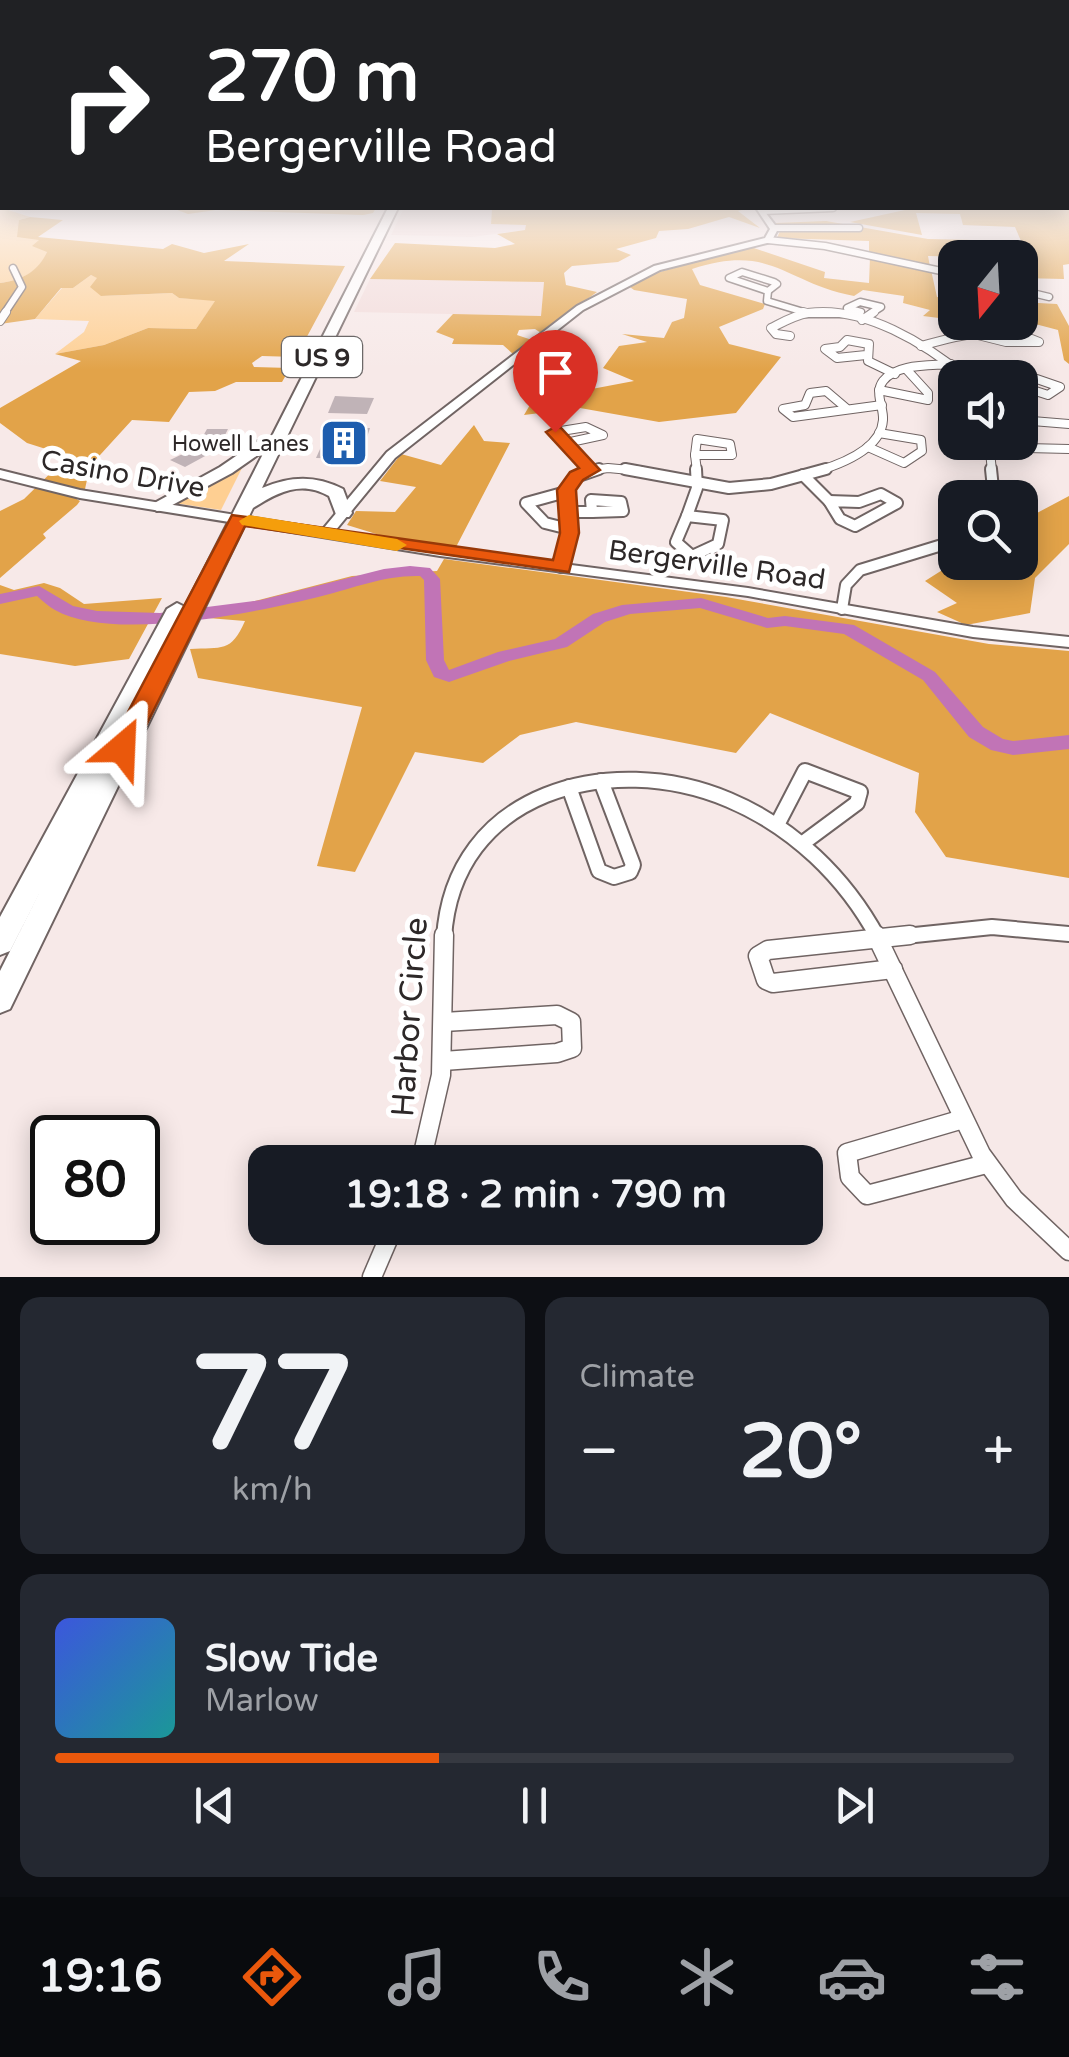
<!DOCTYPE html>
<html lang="en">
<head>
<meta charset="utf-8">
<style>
	:root { --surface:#171b24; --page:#242831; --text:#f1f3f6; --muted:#9ea1a6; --line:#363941; --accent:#ea580c }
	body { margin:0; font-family:"Varela Round",sans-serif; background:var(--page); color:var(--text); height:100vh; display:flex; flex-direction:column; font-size:38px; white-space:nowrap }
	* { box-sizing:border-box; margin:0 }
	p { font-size:32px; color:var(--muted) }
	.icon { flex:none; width:55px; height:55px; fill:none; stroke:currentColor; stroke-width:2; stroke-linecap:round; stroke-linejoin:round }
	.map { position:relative; height:1277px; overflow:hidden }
	.details { display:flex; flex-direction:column; gap:20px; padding:20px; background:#0d0f14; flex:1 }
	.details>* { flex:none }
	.hud { position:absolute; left:0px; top:0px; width:1070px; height:210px; box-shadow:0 5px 25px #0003; background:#202124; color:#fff; overflow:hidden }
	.needle { width:65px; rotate:198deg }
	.buttons { position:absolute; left:938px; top:240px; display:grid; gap:20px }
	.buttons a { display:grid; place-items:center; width:100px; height:100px; border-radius:20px; background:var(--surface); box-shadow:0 5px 25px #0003; font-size:50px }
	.speed { position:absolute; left:30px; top:1115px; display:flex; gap:20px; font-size:50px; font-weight:700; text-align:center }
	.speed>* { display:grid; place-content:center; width:130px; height:130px; border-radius:50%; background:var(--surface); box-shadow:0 5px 25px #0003; line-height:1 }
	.speed .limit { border:5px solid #111; border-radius:15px; background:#fff; color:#111 }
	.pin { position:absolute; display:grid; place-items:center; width:85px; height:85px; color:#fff; margin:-102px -42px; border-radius:50% 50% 50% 0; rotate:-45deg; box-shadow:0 0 10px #0007 }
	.pin .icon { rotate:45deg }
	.me { position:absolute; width:110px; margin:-55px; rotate:26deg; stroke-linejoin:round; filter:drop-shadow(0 0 8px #0008) }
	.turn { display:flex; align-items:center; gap:35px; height:210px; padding:0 40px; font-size:45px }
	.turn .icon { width:130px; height:130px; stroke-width:2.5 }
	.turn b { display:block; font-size:70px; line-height:85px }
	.big { font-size:75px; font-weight:700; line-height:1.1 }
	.details .widget { flex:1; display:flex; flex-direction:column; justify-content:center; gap:15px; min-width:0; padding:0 35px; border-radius:20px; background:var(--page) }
	.details .dial { align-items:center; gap:0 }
	.dial b { font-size:130px; line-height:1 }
	.song { display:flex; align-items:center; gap:30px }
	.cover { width:120px; height:120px; border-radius:15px; background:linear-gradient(135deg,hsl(230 70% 55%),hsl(180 70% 35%)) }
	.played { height:10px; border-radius:5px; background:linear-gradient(90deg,var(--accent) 40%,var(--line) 40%) }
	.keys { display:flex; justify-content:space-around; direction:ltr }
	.heat { display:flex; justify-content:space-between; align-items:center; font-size:55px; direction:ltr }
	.details .tiles { flex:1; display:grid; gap:20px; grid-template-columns:1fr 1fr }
	.widget:last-child { grid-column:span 2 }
	.trip { position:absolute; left:248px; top:1145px; width:575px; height:100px; border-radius:20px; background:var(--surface); box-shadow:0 5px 25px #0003; font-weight:700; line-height:100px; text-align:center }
	.menu { display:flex; height:160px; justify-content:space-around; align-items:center; background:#090b0e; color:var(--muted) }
	.menu .icon { width:70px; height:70px }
	.menu .selected { color:var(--accent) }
	.menu b { font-size:45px; color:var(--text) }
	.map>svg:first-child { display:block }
</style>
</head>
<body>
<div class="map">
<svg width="1069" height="1277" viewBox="0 0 1069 1277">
	<rect width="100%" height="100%" fill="#f7e9e8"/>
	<!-- built -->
	<g fill="#f2dbda">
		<polygon points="404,208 492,208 491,224 527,225 526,230 472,237 391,235"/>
		<polygon points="370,279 544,282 541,316 354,312"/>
	</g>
	<!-- green -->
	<g fill="#fecf92">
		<path d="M0,192L2,208L30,217L19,220L41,240L47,252C38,273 21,280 0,283Z"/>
		<polygon points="91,275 98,278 101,296 172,293 179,298 216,300 196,329 148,328 104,345 55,354 84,332 89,321 35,319 62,288 73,288"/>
		<polygon points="244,464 221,510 174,503"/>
	</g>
	<!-- forest -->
	<g fill="#e2a349">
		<polygon points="1069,198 1069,264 1063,265 1064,279 1020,278 1020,258 928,256 930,267 869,253 869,241 777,238 780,231 775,223 826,221 928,239 1021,241 1015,227 963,225 960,214 916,213 922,235 850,222 914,208 1068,208"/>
		<polygon points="172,208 376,208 373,213 363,215 216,210 188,214"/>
		<polygon points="492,208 750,208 738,211 760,228 729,217 688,229 659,231 656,238 616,249 631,255 618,262 572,266 564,273 566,285 597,292 541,333 535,329 519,330 517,335 532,340 514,355 503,345 452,344 454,339 436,332 453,314 541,316 544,282 370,279 395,243 495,248 515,244 497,234 525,230 526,225 491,224"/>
		<path d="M30,217L63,220L38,237L163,249L172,244L204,253L249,244L224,261L345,266L296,357L262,356L252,363L254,367L290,368L282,382H236L215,391L189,392L169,422L132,420L90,466L85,489L73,497L80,501L77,505L43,534L46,538L0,578V511L24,499L68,456L27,443L0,423V408L81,361L55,354L104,345L148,328L196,329L215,301L179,298L172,293L101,296L90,287L97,278L91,275L73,288H61L35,319L0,324V283C21,280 37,273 47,252L32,246L39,240L17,237L19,220Z"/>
		<path d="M751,247L825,272L824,278L869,283L870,257L931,270L937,297L955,299V320L923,316L930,310L903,303L904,296L863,290L854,296C783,282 772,243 692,269L700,285L765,304L763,309L719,327L729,344L781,357L736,413L659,422L580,408L524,415L537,393L560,395L634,381L603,368L619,346L647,342L622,334L664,338L672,322L684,318L687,299L634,290L623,282Z"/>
		<polygon points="1020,302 1057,304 1069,326 1069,364 1064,360 1058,330 1020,320"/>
		<polygon points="474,425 484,441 510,443 455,549 399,541 347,525 356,511 395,512 416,487 380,481 401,454 441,465"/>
		<polygon points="1069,496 1069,544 1035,578 1030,613 966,625 937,612 957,603 925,581 955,562 1020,562 1020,522"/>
		<path d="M444,559L726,597L989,644L1069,651V878L946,857L915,812L919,773L770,713L736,753L576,722L520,735L483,763L415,752L355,872L317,866L362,707L198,678L190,649C222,647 231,653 245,621L208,618L213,607L224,609L352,576L437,571Z"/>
		<polygon points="44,583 60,588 84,604 162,598 129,659 75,666 0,654 0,585 14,590"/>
	</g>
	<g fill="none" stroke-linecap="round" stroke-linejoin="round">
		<!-- river -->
		<path fill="#c174b6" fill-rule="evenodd" d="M410,566L430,568L440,579L444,660L449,670L498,652L555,639L593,614L622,605L701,598L768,618L785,616L854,625L935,672L983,727L1003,739L1013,741L1069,735V749L1013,755L991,750L969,737L923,680L844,634L785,626L767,628L700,608L630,614L605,622L567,647L509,661L449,682L434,677L426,660L424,580L420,576C385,575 354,588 322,596C259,612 113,643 55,610C49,607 43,601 37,596L0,604V594L39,586L73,606L97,611L160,613L261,600L384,569Z"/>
	</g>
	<!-- building -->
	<g fill="#c0b3b7">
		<polygon points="335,396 374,398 367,414 328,413"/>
		<polygon points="330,427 370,428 360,459 316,458"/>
		<polygon points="207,429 228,429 218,449 185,467 170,460 197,447"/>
	</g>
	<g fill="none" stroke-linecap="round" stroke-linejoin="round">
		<!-- street-far4 casing -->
		<g stroke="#706463" stroke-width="9">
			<g id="street-far4">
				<polyline points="763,211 833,208"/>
				<polyline points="773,228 859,228"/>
				<polyline points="768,240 825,246 955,274"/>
				<polygon points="742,272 774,282 777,284 768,291 729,278"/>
				<polyline points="1020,290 1049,297"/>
				<polyline points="768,291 767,301 807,313"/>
				<polyline points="861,312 847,308 860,302 881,307 870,314"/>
				<polyline points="4,314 22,287 13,268"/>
				<polyline points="802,314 842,314"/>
			</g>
		</g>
		<!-- street-far3 casing -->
		<g stroke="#706463" stroke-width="10">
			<g id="street-far3">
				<polyline points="803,312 807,313"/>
				<polyline points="862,320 874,312"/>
				<polyline points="0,321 6,312"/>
				<path d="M790,336L776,334L771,328C783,322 795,315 808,313C864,305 926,344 967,378"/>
				<path d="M921,346C960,335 1000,324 1039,342H1006L974,334"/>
				<polyline points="866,355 837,358 825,349 840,347 847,340 869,344 868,361 895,374"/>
				<polyline points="1020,378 1031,377 1060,387 1048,395 1020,386"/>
				<polyline points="879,390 928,400 928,393 907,370"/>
				<polyline points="846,408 826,391 810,393 805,405 783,409 793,417 882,405"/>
				<polyline points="1020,420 1069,424"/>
				<polygon points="697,439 730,444 732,455 695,455"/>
				<polyline points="989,442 992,471"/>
				<polyline points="566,443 603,435 586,427 555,432 591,470"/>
				<polyline points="868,447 904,463 922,451 921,440 879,433"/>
				<polyline points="989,447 1069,449"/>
				<polyline points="695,455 697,471"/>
				<polyline points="587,471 608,468 641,471"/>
				<path d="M818,471C841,464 881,449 883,420C884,407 874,393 883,381C897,363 931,366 951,364"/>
			</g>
		</g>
		<!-- street-far2 casing -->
		<g stroke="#706463" stroke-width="14">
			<g id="street-far2">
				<polyline points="625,469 729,488 771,484 826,469"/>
				<polyline points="991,469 994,498"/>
				<polyline points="803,475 829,501"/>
				<polyline points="566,492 526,503 545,523 569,529"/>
				<polygon points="881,494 897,503 855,526 840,519 829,501 859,502"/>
				<polygon points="591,500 621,502 623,511 592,512"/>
				<polyline points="568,512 592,512"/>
				<polygon points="687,516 723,520 718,544 692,556 676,542"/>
				<polyline points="687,516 697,488 696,469"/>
				<polyline points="561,567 570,533 566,490 576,477 599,469"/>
				<polyline points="842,609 846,585 860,570 955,541"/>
			</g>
		</g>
		<!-- street-far1 casing -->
		<g stroke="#706463" stroke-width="18">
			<g id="street-far1">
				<polyline points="569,787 599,871 614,877 630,872 633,865 601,781"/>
				<polyline points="778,823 805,771 860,792 857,803 803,843"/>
				<path d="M444,938C453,791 611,750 729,800C793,827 845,877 878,938"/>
				<polyline points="886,938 992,927 1069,934"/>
			</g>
		</g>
		<!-- street casing -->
		<g stroke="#706463" stroke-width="21">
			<g id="street">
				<polyline points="876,935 981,1154 1014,1199 1069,1251"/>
				<polyline points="893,969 773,983 766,980 758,956 768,950 910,935"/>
				<polyline points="443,1061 557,1053 572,1048 571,1022 557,1015 444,1022"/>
				<polyline points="963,1119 847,1153 850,1177 867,1195 986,1164"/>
				<polyline points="421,1162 441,1075 444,935"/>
				<polyline points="372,1277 393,1228"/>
			</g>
		</g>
		<!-- secondary casing -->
		<g stroke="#706463" stroke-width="4">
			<polygon id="secondary" points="756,208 762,208 778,229 771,242 660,270 583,310 395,458 335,531 440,548 748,588 973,627 1069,637 1069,647 973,637 748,596 440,556 80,498 0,478 0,470 80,490 323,529 387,452 577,306 654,266 765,238 770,229"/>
		</g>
		<!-- highway casing -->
		<g stroke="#706463" stroke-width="4">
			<path id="highway" d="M388,208H398L262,488C291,476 315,475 343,489L352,513L349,517H337L329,496C301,480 278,492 253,508L10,1009L0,1013V971L46,880L10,951L0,955V917L167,609L177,603L185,607L265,450L232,473L163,510L157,511L149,506L220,467L258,441L269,442Z"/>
		</g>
		<!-- street-far4 -->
		<use href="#street-far4" stroke="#fff" stroke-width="6"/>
		<!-- street-far3 -->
		<use href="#street-far3" stroke="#fff" stroke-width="8"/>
		<!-- street-far2 -->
		<use href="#street-far2" stroke="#fff" stroke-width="10"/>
		<!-- street-far1 -->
		<use href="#street-far1" stroke="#fff" stroke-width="14"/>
		<!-- street -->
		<use href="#street" stroke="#fff" stroke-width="18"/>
		<!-- secondary -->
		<use href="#secondary" fill="#fff" fill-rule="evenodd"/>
		<!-- highway -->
		<use href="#highway" fill="#fff" fill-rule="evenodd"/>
	</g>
	<!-- sky -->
	<linearGradient id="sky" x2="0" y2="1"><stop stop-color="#989ad4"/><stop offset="0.52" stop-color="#fbf5f5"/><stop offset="1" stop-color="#fbf5f5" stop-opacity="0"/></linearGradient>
	<rect width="1069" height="370" fill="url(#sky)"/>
	<!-- route -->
	<polygon fill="#ea580c" stroke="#983908" stroke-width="2.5" points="555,427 561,428 600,470 583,480 576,490 579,533 569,572 245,526 135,748 131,755 113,755 109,748 232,515 553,560 560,533 557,490 570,472 579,468 546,432"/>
	<!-- slow -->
	<polygon fill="#f59e0b" points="249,515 397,539 407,545 397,551 242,525 239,521"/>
	<!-- icons -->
	<defs>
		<g id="building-square" transform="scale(2.5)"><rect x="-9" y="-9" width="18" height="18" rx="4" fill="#1d5dae" stroke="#fff"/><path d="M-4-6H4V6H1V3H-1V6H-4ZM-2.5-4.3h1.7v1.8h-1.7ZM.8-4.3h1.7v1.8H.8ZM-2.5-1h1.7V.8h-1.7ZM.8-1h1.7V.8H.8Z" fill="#fff"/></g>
	</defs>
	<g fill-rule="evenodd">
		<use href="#building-square" x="344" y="443"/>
	</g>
	<g text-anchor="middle" stroke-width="10" stroke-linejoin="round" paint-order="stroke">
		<!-- far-poi labels -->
		<g font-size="22" fill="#2d2828" stroke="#fff" text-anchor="end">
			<text x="309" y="451">Howell Lanes</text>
		</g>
		<!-- shield labels -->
		<rect fill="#fff" stroke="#6c6868" stroke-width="2.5" x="282" y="337" width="80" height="40" rx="8"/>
		<g font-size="25" font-weight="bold" fill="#2d2828">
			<text x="322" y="366">US 9</text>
		</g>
		<!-- street labels -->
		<g font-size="28" fill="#2d2828" stroke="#fff">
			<text transform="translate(123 473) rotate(10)" y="10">Casino Drive</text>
			<text transform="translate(717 564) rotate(8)" y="10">Bergerville Road</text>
		</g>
		<!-- near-street labels -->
		<g font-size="32" fill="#2d2828" stroke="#fff">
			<text transform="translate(409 1017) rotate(-86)" y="11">Harbor Circle</text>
		</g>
	</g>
</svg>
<div class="buttons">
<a><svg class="needle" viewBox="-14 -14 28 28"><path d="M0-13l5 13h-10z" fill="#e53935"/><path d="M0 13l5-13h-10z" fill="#9ea1a6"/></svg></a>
<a><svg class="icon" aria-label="sound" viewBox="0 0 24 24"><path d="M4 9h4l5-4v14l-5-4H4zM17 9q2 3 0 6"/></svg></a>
<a><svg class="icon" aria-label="search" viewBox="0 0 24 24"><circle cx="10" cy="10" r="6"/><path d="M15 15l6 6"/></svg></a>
</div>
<div class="speed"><div class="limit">80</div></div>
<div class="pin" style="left:555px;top:432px;background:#d93025"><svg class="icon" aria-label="arrive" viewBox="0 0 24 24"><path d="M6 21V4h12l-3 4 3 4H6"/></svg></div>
<svg class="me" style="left:122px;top:748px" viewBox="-20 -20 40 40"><path d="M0-17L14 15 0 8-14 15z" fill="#ea580c" stroke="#fff" stroke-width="4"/></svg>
<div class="trip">19:18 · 2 min · 790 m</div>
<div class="hud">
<div class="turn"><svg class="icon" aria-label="right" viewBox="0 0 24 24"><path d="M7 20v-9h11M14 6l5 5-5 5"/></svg><div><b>270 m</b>Bergerville Road</div></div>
</div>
</div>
<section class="details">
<div class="tiles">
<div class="widget dial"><b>77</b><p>km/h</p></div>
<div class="widget"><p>Climate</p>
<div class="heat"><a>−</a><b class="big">20°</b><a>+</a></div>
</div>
<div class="widget">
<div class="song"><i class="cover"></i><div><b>Slow Tide</b><p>Marlow</p></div></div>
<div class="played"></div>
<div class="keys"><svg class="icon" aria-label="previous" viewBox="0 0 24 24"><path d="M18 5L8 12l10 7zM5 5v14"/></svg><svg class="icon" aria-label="pause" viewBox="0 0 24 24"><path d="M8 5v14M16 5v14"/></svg><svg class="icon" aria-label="next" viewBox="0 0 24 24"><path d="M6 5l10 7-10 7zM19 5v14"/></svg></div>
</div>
</div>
</section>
<nav class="menu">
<b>19:16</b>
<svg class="icon selected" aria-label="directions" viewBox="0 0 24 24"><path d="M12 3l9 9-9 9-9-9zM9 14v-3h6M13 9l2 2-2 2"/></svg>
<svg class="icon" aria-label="music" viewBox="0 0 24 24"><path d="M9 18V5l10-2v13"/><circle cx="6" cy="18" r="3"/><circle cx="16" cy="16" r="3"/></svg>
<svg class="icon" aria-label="phone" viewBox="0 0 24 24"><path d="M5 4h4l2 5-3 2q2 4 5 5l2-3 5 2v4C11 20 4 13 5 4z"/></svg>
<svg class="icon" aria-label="climate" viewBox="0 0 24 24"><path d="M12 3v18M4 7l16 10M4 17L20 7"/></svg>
<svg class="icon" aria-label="car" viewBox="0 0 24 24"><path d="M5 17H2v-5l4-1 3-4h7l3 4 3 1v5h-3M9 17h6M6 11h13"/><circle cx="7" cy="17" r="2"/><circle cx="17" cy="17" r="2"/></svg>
<svg class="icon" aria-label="filters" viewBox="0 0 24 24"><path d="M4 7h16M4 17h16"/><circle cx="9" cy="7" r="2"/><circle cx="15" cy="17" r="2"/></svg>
</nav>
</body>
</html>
